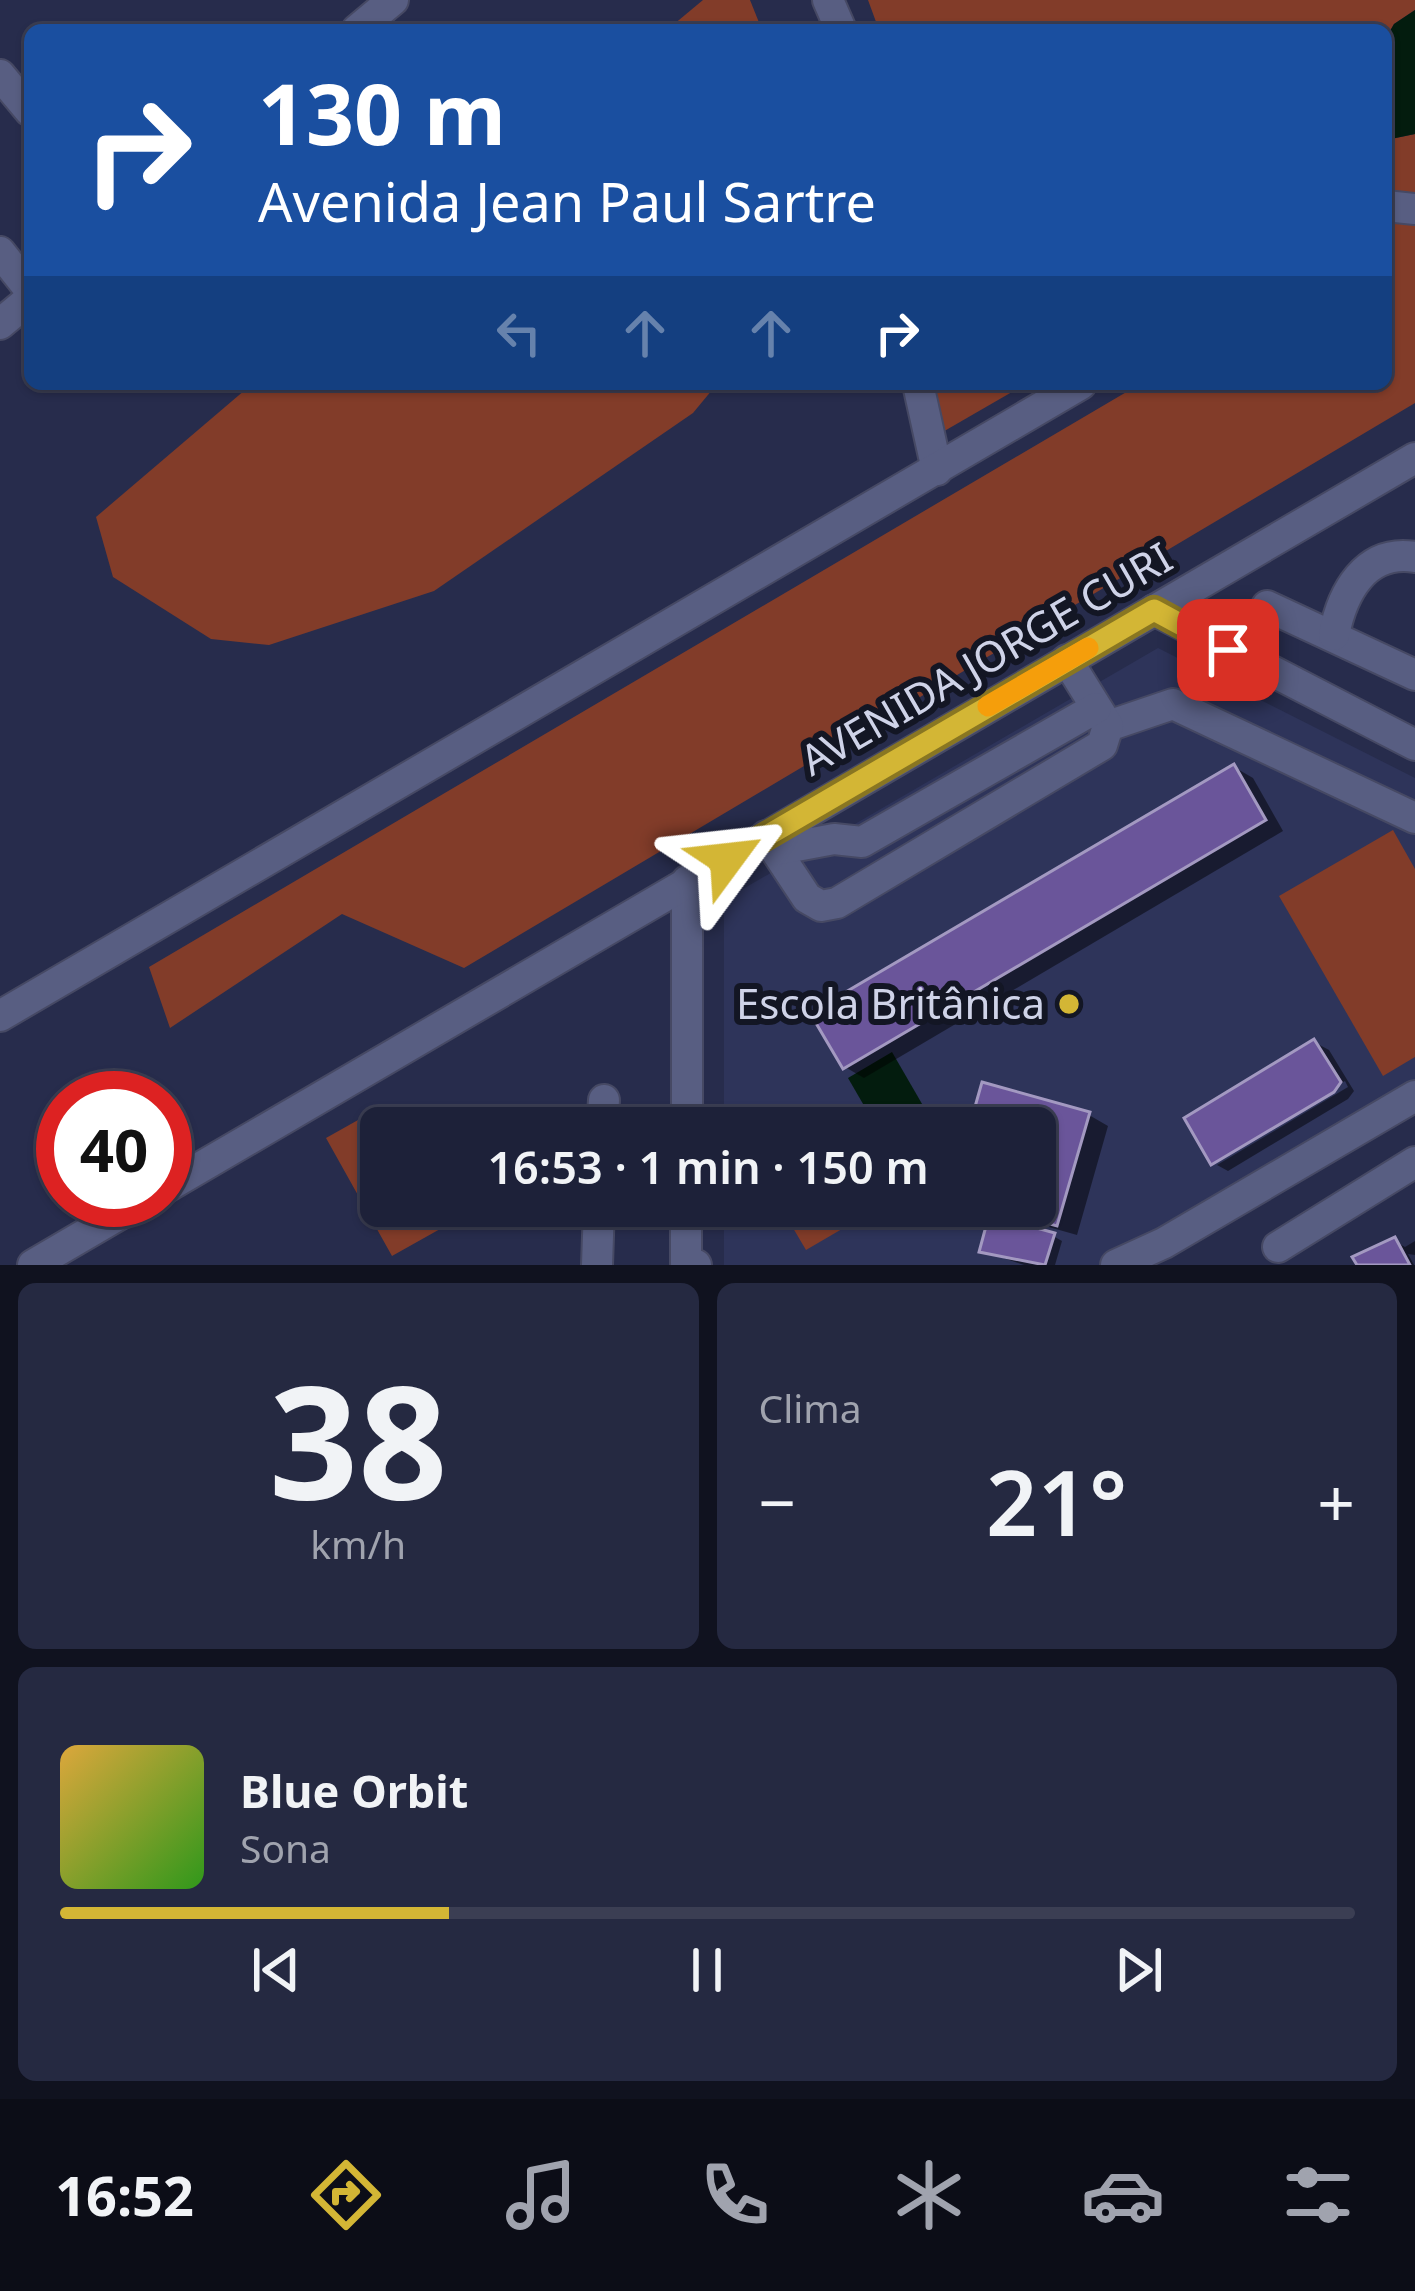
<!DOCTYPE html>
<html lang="pt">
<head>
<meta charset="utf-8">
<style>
	:root { --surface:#1d2139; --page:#252941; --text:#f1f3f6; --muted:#a0a3ae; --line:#3b3e53; --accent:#d3b635 }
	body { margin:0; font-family:"Noto Sans",sans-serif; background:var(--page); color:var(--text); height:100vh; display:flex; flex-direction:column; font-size:45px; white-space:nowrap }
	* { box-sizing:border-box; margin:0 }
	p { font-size:39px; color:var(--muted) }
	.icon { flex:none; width:66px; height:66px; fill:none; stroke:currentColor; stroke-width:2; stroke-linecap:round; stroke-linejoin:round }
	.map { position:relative; height:1265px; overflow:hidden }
	.side { display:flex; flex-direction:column; gap:18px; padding:18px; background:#10121f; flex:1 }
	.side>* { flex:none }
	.banner { position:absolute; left:24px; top:24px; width:1368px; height:366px; border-radius:18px; box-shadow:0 3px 9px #0004,0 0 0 3px var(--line); background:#1a4fa0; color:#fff; overflow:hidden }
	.speed { position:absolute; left:36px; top:1071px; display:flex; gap:24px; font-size:60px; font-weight:700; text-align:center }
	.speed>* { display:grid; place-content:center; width:156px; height:156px; border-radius:50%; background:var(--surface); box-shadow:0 3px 9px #0004,0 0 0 3px var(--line); line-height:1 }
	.speed .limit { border:18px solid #d22; background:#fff; color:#111 }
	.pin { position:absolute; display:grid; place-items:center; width:102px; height:102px; color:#fff; margin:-51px; border-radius:24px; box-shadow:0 6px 18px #0006 }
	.me { position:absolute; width:132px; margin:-66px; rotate:60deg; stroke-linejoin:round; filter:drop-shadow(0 0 9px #0008) }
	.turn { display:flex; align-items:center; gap:42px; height:252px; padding:0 36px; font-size:54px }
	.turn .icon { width:156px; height:156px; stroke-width:2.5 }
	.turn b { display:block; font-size:84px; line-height:102px }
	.lanes { display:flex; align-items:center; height:114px; padding:0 36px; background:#0003; justify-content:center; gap:60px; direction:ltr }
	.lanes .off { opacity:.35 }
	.big { font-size:90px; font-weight:600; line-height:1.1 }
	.side .card { flex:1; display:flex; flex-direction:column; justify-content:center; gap:18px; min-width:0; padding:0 42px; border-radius:18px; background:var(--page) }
	.side .dial { align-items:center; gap:0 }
	.dial b { font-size:156px; line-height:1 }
	.song { display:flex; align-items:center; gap:36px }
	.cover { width:144px; height:144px; border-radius:18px; background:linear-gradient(135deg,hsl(40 70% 55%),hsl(110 70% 35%)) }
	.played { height:12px; border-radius:6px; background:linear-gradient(90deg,var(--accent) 30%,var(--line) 30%) }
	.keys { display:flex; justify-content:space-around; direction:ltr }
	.heat { display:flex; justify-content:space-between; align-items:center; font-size:66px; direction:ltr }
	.side .tiles { flex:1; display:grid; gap:18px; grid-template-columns:1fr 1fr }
	.card:last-child { grid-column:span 2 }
	.trip { position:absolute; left:360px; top:1107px; width:696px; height:120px; border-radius:18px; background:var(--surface); box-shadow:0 3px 9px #0004,0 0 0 3px var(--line); font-weight:600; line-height:120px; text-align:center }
	.dock { display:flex; height:192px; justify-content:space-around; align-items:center; background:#0c0d17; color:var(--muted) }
	.dock .icon { width:84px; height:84px }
	.dock .current { color:var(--accent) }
	.dock b { font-size:54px; color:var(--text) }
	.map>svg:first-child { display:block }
</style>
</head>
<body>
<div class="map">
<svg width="1415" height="1265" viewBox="0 0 1415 1265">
	<rect width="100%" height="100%" fill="#272c4c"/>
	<!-- built -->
	<polygon fill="#2e345a" points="1158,648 1415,778 1415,1107 1139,1265 724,1265 724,1206 1035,1206 1035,1128 724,1128 724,900"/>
	<!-- green -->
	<g fill="#823c29">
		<polygon points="703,0 750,0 762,30 667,30"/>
		<polygon points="868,0 1415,0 1415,10 1394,24 1386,38 1386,30 879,30"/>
		<polygon points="1415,134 1415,403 464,968 342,914 170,1028 149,967 1140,384 1386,384 1386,140"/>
		<polygon points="252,384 717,384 693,413 434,591 269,645 211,639 113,577 96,517"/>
		<polygon points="931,384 1026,384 934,437"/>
		<polygon points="1393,830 1415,869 1415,1057 1383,1076 1279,896"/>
		<polygon points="383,1106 396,1128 381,1128 381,1206 439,1206 449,1224 392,1256 326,1138"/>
		<polygon points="780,1206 877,1206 878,1208 806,1250"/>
	</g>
	<!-- water -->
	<g fill="#031c0e">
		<polygon points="1415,10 1415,134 1386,140 1386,38 1394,24"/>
		<polygon points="892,1052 925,1109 893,1128 877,1128 848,1078"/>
	</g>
	<!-- shadow -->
	<g fill="#0007">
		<polygon points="1234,767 1253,778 1283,831 864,1078 845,1067"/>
		<polygon points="1314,1042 1329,1050 1354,1091 1348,1099 1228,1171 1217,1165 1348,1087 1345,1081 1214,1163 1188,1119"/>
		<polygon points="1089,1115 1108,1126 1077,1235 974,1206 1035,1206 1035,1128 972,1128"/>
		<polygon points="1053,1236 1062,1241 1055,1265 1024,1265 983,1251"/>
		<polygon points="1394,1241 1405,1247 1415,1241 1415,1255 1408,1254 1414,1265 1360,1265"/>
	</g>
	<!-- building -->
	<g fill="#6a559a" stroke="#a399c1" stroke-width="3">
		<polygon points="1234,764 1266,820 843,1069 810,1013"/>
		<polygon points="1314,1039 1341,1082 1334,1092 1211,1165 1184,1118"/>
		<polygon points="982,1082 1090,1112 1057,1226 985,1206 1035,1206 1035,1128 969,1128"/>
		<polygon points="989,1215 1055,1233 1045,1265 979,1252"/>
		<polygon points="1395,1237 1410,1265 1357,1265 1352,1257"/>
	</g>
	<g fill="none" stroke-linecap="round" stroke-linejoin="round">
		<!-- minor casing -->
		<g stroke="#464964" stroke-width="34">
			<g id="minor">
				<polyline points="828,0 841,30"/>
				<polyline points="357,30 393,0"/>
				<polyline points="0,75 30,111"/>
				<polyline points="1386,206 1415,209"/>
				<polyline points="0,252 30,290"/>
				<polyline points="0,324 30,299"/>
				<polyline points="918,384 937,470"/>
				<polyline points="1267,606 1415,675"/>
				<polyline points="1154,610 1415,745"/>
				<path d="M1334,635C1342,593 1365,549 1415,557"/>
				<polyline points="1108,726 1173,704 1415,818"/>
				<polyline points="766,836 807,898 821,906 837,903 1102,745 1108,726 1067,660"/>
				<polyline points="775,850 834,839 862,842 1096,708"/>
				<polyline points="0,1016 1081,384"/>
				<polyline points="602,1128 604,1100"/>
				<polyline points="687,1128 687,881"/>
				<polyline points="165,1188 1415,458"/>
				<polyline points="686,1206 686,1263 696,1265"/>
				<polyline points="1278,1247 1415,1162"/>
				<polyline points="33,1265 144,1200"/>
				<polyline points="597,1265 599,1206"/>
				<polyline points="1116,1265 1164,1243 1415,1096"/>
			</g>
		</g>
		<!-- minor -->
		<use href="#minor" stroke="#585e82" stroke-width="30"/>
	</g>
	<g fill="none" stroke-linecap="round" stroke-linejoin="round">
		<!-- route casing -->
		<g stroke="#897622" stroke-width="30">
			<polyline id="route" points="727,859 1154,610 1228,650"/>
		</g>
		<!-- route -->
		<use href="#route" stroke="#d3b635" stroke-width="21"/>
		<!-- slow -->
		<polyline stroke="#f59e0b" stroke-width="21" points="988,706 1088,648"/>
	</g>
	<!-- markers -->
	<circle fill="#d3b635" stroke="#131624" stroke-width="4.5" cx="1069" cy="1004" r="12"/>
	<g text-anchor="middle" stroke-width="12" stroke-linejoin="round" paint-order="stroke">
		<!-- street labels -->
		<g font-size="42" fill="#cfd3e8" stroke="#131624">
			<text transform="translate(986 659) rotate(-30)" y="15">AVENIDA JORGE CURI</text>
		</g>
		<!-- poi labels -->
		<g font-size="42" fill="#cfd3e8" stroke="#131624" text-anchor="end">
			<text x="1045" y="1019">Escola Britânica</text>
		</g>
	</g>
</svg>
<div class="speed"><div class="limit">40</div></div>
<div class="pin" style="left:1228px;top:650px;background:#d93025"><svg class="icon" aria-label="arrive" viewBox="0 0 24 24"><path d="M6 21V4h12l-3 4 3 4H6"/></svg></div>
<svg class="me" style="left:727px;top:859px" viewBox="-20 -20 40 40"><path d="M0-17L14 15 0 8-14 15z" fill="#d3b635" stroke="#fff" stroke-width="4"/></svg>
<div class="trip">16:53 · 1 min · 150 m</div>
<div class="banner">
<div class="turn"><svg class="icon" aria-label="right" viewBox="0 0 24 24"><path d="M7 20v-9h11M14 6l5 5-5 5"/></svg><div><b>130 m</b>Avenida Jean Paul Sartre</div></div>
<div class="lanes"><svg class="icon off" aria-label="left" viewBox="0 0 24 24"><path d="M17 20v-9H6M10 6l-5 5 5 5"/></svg><svg class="icon off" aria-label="ahead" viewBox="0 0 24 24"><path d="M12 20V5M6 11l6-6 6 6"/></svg><svg class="icon off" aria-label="ahead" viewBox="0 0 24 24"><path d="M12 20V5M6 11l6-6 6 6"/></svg><svg class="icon" aria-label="right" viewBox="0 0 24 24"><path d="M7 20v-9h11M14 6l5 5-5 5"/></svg></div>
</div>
</div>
<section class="side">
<div class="tiles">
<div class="card dial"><b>38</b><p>km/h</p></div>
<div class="card"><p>Clima</p>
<div class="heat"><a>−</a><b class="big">21°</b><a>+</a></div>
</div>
<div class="card">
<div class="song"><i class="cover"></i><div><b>Blue Orbit</b><p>Sona</p></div></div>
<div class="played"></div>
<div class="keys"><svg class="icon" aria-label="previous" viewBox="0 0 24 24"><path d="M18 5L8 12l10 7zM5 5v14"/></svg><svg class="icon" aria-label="pause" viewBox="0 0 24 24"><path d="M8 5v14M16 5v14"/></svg><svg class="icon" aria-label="next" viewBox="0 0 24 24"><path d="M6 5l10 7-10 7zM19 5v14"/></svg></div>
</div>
</div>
</section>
<nav class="dock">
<b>16:52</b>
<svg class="icon current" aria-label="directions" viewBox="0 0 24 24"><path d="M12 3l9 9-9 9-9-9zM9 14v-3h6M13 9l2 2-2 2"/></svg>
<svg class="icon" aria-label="music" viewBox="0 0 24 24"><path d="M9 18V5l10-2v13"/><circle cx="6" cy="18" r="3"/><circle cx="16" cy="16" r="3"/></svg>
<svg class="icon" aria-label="phone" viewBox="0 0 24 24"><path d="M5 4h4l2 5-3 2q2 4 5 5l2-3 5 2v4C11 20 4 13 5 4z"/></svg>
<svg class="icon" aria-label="climate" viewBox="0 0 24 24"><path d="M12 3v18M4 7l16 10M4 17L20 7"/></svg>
<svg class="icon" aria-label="car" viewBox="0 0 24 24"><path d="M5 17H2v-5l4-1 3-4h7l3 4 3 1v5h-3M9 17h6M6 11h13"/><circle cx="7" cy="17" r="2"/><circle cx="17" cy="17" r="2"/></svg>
<svg class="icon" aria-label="filters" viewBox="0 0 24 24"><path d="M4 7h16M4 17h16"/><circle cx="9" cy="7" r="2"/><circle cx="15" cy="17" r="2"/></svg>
</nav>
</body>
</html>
